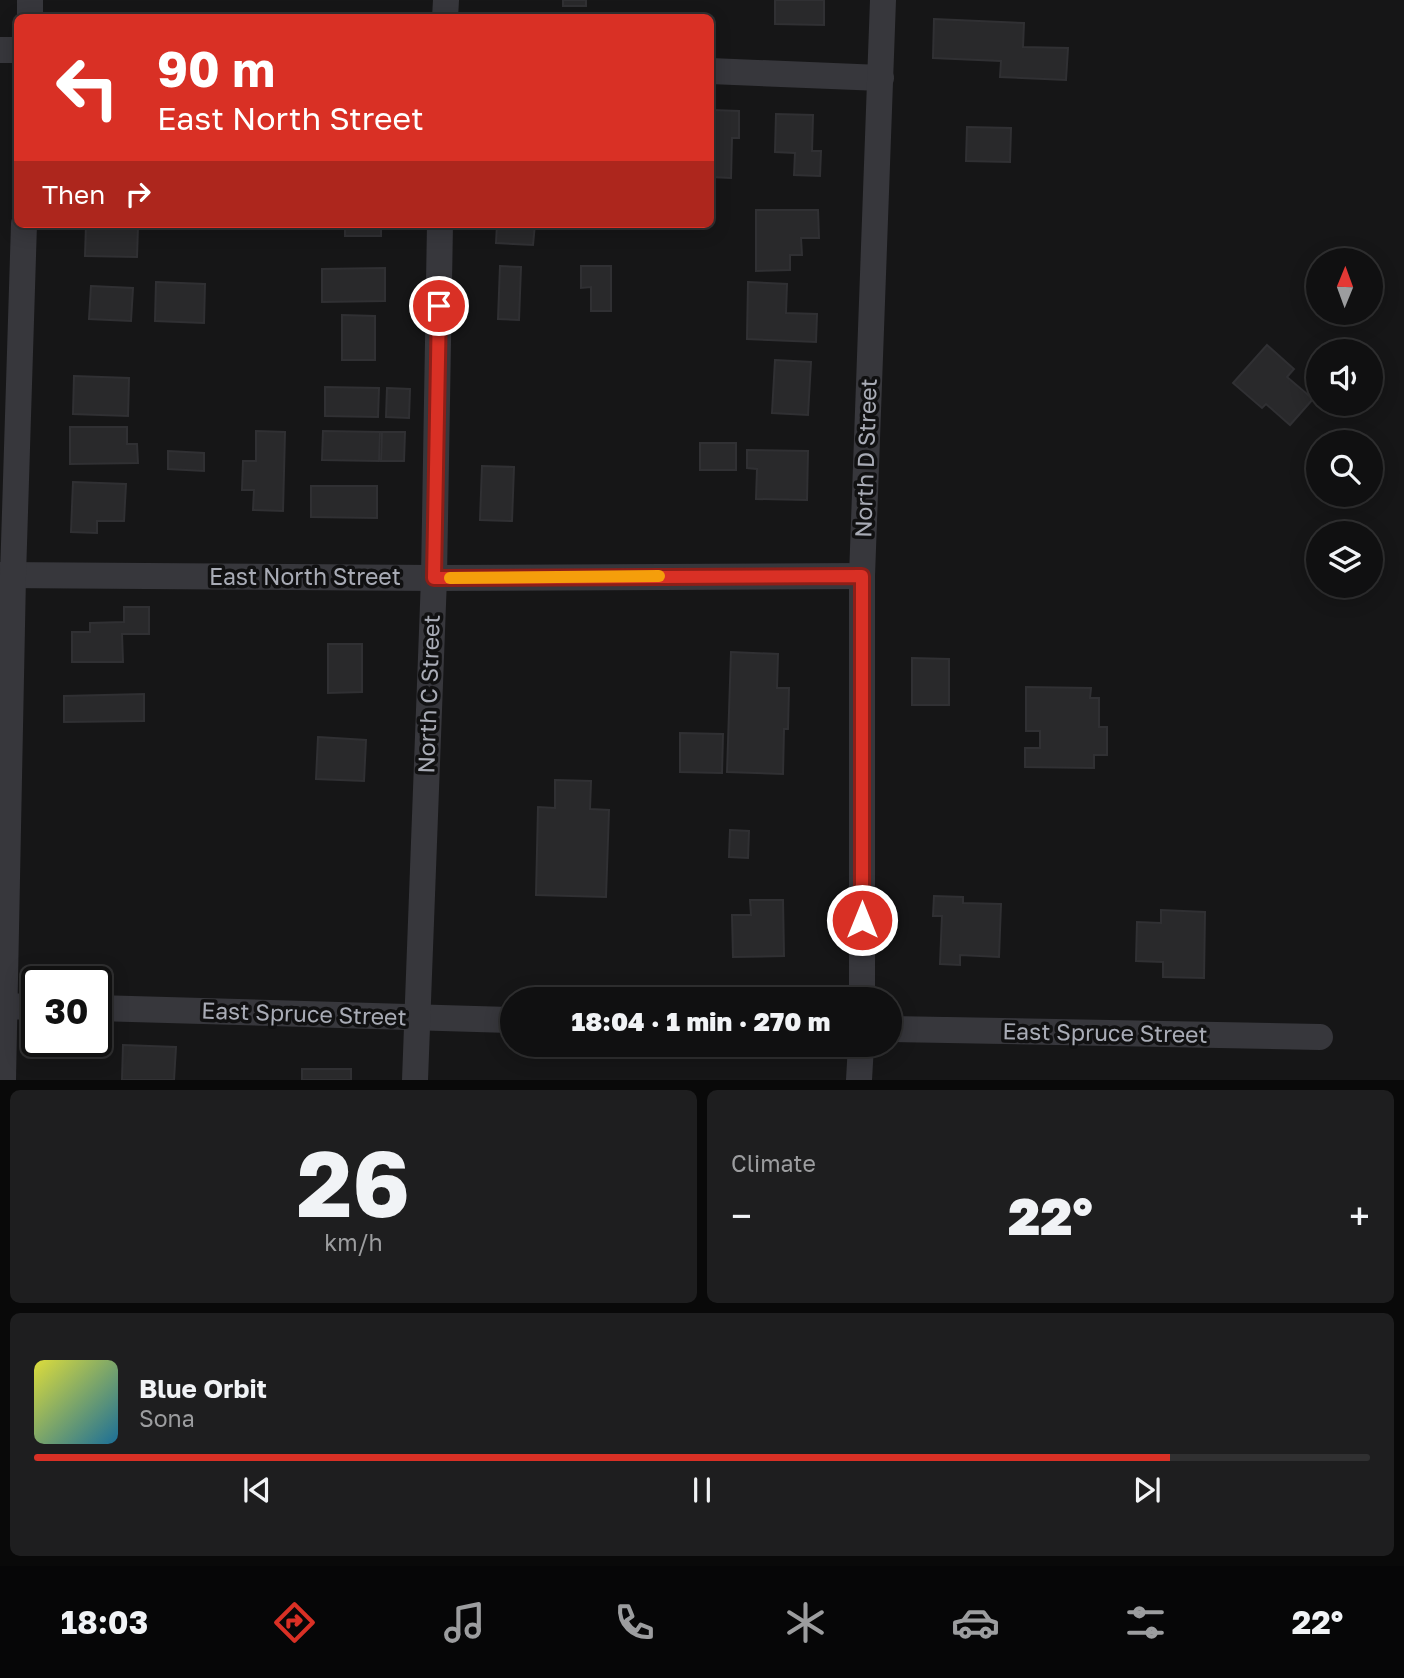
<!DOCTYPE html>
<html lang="en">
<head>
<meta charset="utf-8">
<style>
	:root { --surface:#101011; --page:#1e1e1f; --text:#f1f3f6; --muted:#9c9d9f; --line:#303031; --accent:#d93025 }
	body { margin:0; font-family:"Golos Text",sans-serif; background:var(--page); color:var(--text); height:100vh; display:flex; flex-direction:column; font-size:26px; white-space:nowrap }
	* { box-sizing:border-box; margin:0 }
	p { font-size:23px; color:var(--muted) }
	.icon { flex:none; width:38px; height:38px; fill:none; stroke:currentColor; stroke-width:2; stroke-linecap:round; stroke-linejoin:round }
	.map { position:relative; height:1080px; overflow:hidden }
	.side { display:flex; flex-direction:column; gap:10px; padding:10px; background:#090909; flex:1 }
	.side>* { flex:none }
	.banner { position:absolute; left:14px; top:14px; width:700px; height:214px; border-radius:10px; box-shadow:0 4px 18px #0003,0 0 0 2px var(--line); background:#d93025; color:#fff; overflow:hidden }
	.needle { width:46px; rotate:1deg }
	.buttons { position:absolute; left:1306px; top:248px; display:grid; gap:14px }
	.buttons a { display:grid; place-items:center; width:77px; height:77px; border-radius:50%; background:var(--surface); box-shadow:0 4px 18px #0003,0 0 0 2px var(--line); font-size:35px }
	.speed { position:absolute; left:21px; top:966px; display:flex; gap:14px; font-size:35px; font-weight:700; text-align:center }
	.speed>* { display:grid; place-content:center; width:91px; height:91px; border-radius:50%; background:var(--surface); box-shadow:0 4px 18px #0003,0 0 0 2px var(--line); line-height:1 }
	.speed .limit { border:4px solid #111; border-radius:10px; background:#fff; color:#111 }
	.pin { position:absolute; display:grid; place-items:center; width:60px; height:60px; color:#fff; margin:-30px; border:4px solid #fff; border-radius:50%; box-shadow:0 2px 7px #0007 }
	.me { position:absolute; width:77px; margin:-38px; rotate:0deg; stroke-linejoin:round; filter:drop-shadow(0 0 5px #0008) }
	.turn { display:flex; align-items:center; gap:24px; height:147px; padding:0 28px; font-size:32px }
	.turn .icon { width:91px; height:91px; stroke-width:2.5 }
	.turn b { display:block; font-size:49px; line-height:60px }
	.then { display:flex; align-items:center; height:66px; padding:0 28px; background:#0003; gap:14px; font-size:26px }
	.big { font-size:52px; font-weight:800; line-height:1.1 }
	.side .card { flex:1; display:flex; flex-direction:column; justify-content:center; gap:10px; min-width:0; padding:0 24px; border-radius:10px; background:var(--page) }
	.side .dial { align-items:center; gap:0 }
	.dial b { font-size:91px; line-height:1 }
	.song { display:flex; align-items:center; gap:21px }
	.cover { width:84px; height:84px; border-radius:10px; background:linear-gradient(135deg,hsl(60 70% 55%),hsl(200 70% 35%)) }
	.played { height:7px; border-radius:4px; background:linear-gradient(90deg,var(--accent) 85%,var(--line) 85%) }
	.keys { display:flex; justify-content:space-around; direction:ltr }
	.heat { display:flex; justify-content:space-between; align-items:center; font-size:38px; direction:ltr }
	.side .tiles { flex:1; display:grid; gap:10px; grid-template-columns:1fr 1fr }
	.card:last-child { grid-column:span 2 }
	.trip { position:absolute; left:500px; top:987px; width:402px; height:70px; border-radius:35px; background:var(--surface); box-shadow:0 4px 18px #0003,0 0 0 2px var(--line); font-weight:800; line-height:70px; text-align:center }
	.dock { display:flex; height:112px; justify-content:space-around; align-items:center; background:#060607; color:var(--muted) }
	.dock .icon { width:49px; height:49px }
	.dock .on { color:var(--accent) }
	.dock b { font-size:32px; color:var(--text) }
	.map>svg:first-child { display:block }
</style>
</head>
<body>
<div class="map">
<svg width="1404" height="1080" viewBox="0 0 1404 1080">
	<rect width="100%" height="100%" fill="#161617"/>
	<!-- building -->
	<g fill="#29292b" stroke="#303033" stroke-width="2">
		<rect x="563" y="0" width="23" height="6"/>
		<polygon points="775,0 824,0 824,25 775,24"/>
		<polygon points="934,19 1024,23 1023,47 1068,48 1066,80 1000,77 1001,61 933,58"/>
		<polygon points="712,110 739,111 739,138 732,138 731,178 710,177"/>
		<polygon points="776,114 813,115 812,151 821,151 820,176 794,175 795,153 775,152"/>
		<polygon points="967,127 1011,128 1010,162 966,161"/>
		<polygon points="756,210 818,210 819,238 801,238 802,255 790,255 790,270 756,271"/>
		<rect x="345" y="224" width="36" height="12"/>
		<polygon points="497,224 535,224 533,245 496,243"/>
		<polygon points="86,225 138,226 137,257 85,256"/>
		<polygon points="500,266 521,267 519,320 498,319"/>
		<polygon points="581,266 611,266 611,311 591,311 591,287 581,288"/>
		<polygon points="385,268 385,301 322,302 322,269"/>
		<polygon points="156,282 205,284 204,323 155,321"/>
		<polygon points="748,282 787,284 786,313 817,314 816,342 747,339"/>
		<polygon points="91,286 133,288 131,321 89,319"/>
		<polygon points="342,315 375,316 375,360 342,360"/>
		<polygon points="1267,345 1294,369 1287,377 1313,399 1290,425 1266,404 1262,408 1233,383"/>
		<polygon points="775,360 811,362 808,415 772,413"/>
		<polygon points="74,376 129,378 128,416 73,414"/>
		<polygon points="325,387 379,388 378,417 325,416"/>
		<polygon points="387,388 410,389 409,418 386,417"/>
		<polygon points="70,427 127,427 127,444 137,444 138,463 70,464"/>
		<polygon points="256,431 285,432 283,511 253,510 254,490 242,490 243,461 256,461"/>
		<polygon points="323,431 380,432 379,461 322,460"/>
		<polygon points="382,432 405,432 404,461 381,461"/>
		<rect x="700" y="443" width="36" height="27"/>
		<polygon points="747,450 808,451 807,500 756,499 757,469 747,468"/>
		<polygon points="168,451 204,453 204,471 168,469"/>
		<polygon points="482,466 514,467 512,521 480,520"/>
		<polygon points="73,482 126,484 124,521 97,521 97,533 71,532"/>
		<polygon points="311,486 377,486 377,518 311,517"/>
		<polygon points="124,607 149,607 149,634 122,634 123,662 72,662 72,632 90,632 90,623 124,622"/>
		<polygon points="328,644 362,644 362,692 328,693"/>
		<polygon points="731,652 778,654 777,688 789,688 788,729 784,729 783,774 727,772"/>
		<polygon points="912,658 949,659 949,705 912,705"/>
		<polygon points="1026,687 1091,688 1090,698 1099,698 1099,727 1107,727 1107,755 1094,755 1094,768 1025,767 1025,748 1040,748 1040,731 1026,731"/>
		<polygon points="144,694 144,721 64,722 64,696"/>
		<polygon points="680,733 723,734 722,773 680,772"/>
		<polygon points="318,737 366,740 364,781 316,779"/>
		<polygon points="555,780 591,781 590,809 609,810 606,897 536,895 538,807 555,808"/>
		<polygon points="730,830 749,831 748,858 729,857"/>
		<polygon points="934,896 963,897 963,903 1001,904 999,957 960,955 960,965 940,964 942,916 933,916"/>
		<polygon points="750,900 783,900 784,956 733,957 732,915 751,915"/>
		<polygon points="1161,910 1205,912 1204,978 1163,977 1163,962 1136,961 1137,922 1161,923"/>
		<polygon points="123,1045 176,1047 174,1080 122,1080"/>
		<rect x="302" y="1069" width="49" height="11"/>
	</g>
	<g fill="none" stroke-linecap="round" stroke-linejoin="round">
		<!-- street -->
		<g stroke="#37373c" stroke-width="26">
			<polyline points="30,18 30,0"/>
			<polyline points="445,18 446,0"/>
			<polyline points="0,50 18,50"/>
			<polyline points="710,71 881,78"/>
			<polyline points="0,575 434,578 862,576"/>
			<polyline points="862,999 862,576 883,0"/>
			<polyline points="0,1006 37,1007"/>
			<polyline points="96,1008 513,1020"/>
			<polyline points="891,1029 1320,1037"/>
			<polyline points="3,1080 13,576 24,224"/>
			<polyline points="415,1080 434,578 440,224"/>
			<polyline points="859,1080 861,1045"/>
		</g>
	</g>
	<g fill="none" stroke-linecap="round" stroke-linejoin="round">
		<!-- route casing -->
		<g stroke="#8d1f18" stroke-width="18">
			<polyline id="route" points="439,306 434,578 862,576 862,920"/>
		</g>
		<!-- route -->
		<use href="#route" stroke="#d93025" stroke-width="12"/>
		<!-- slow -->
		<polyline stroke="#f59e0b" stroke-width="12" points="450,578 659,576"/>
	</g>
	<g text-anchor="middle" stroke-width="7" stroke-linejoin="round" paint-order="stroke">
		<!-- street labels -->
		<g font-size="23" fill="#a9acb6" stroke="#111112">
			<text transform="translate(866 458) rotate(-88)" y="8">North D Street</text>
			<text x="305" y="585">East North Street</text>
			<text transform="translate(429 694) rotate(-88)" y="8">North C Street</text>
			<text transform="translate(304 1014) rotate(2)" y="8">East Spruce Street</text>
			<text transform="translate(1105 1033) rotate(1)" y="8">East Spruce Street</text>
		</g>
	</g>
</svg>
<div class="buttons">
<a><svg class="needle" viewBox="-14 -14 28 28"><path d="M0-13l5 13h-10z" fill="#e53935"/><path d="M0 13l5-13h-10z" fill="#9c9d9f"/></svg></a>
<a><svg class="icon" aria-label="sound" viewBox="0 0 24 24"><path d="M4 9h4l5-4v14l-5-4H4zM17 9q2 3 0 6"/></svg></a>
<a><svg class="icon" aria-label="search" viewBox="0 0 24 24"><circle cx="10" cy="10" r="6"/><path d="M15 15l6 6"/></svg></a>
<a><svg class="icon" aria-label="layers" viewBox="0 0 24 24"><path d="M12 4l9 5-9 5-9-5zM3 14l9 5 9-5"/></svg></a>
</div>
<div class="speed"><div class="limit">30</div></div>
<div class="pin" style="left:439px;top:306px;background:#d93025"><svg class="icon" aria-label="arrive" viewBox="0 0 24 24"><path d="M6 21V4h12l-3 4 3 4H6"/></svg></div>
<svg class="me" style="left:862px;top:920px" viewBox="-20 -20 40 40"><circle r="17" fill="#d93025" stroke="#fff" stroke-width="3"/><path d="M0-11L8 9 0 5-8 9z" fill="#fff"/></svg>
<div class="trip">18:04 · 1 min · 270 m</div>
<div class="banner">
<div class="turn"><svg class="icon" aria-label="left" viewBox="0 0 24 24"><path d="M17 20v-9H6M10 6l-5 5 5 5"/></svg><div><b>90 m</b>East North Street</div></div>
<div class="then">Then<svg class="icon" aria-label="right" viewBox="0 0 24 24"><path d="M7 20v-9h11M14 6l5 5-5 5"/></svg></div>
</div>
</div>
<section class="side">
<div class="tiles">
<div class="card dial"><b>26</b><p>km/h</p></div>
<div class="card"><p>Climate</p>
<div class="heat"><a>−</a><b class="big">22°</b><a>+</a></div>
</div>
<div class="card">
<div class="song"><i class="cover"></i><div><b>Blue Orbit</b><p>Sona</p></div></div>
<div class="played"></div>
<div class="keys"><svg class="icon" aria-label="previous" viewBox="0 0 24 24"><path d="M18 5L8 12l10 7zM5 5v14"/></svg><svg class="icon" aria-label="pause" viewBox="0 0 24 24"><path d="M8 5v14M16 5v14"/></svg><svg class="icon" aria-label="next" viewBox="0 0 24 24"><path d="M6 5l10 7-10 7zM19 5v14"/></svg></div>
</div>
</div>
</section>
<nav class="dock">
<b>18:03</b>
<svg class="icon on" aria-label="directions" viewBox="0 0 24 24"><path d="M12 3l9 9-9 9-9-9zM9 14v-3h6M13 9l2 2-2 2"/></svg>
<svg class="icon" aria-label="music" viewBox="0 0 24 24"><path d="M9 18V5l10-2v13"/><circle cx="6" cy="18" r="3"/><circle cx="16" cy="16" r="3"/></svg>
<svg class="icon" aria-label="phone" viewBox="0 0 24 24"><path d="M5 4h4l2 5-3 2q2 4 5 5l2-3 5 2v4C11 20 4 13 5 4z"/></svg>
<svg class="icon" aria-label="climate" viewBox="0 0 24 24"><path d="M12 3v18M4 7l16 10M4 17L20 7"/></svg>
<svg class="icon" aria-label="car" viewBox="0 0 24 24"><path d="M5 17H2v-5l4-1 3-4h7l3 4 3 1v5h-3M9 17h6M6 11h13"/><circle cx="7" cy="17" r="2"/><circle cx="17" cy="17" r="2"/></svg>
<svg class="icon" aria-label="filters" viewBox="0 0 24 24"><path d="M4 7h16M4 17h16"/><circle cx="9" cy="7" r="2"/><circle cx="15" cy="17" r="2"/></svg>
<b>22°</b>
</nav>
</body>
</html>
